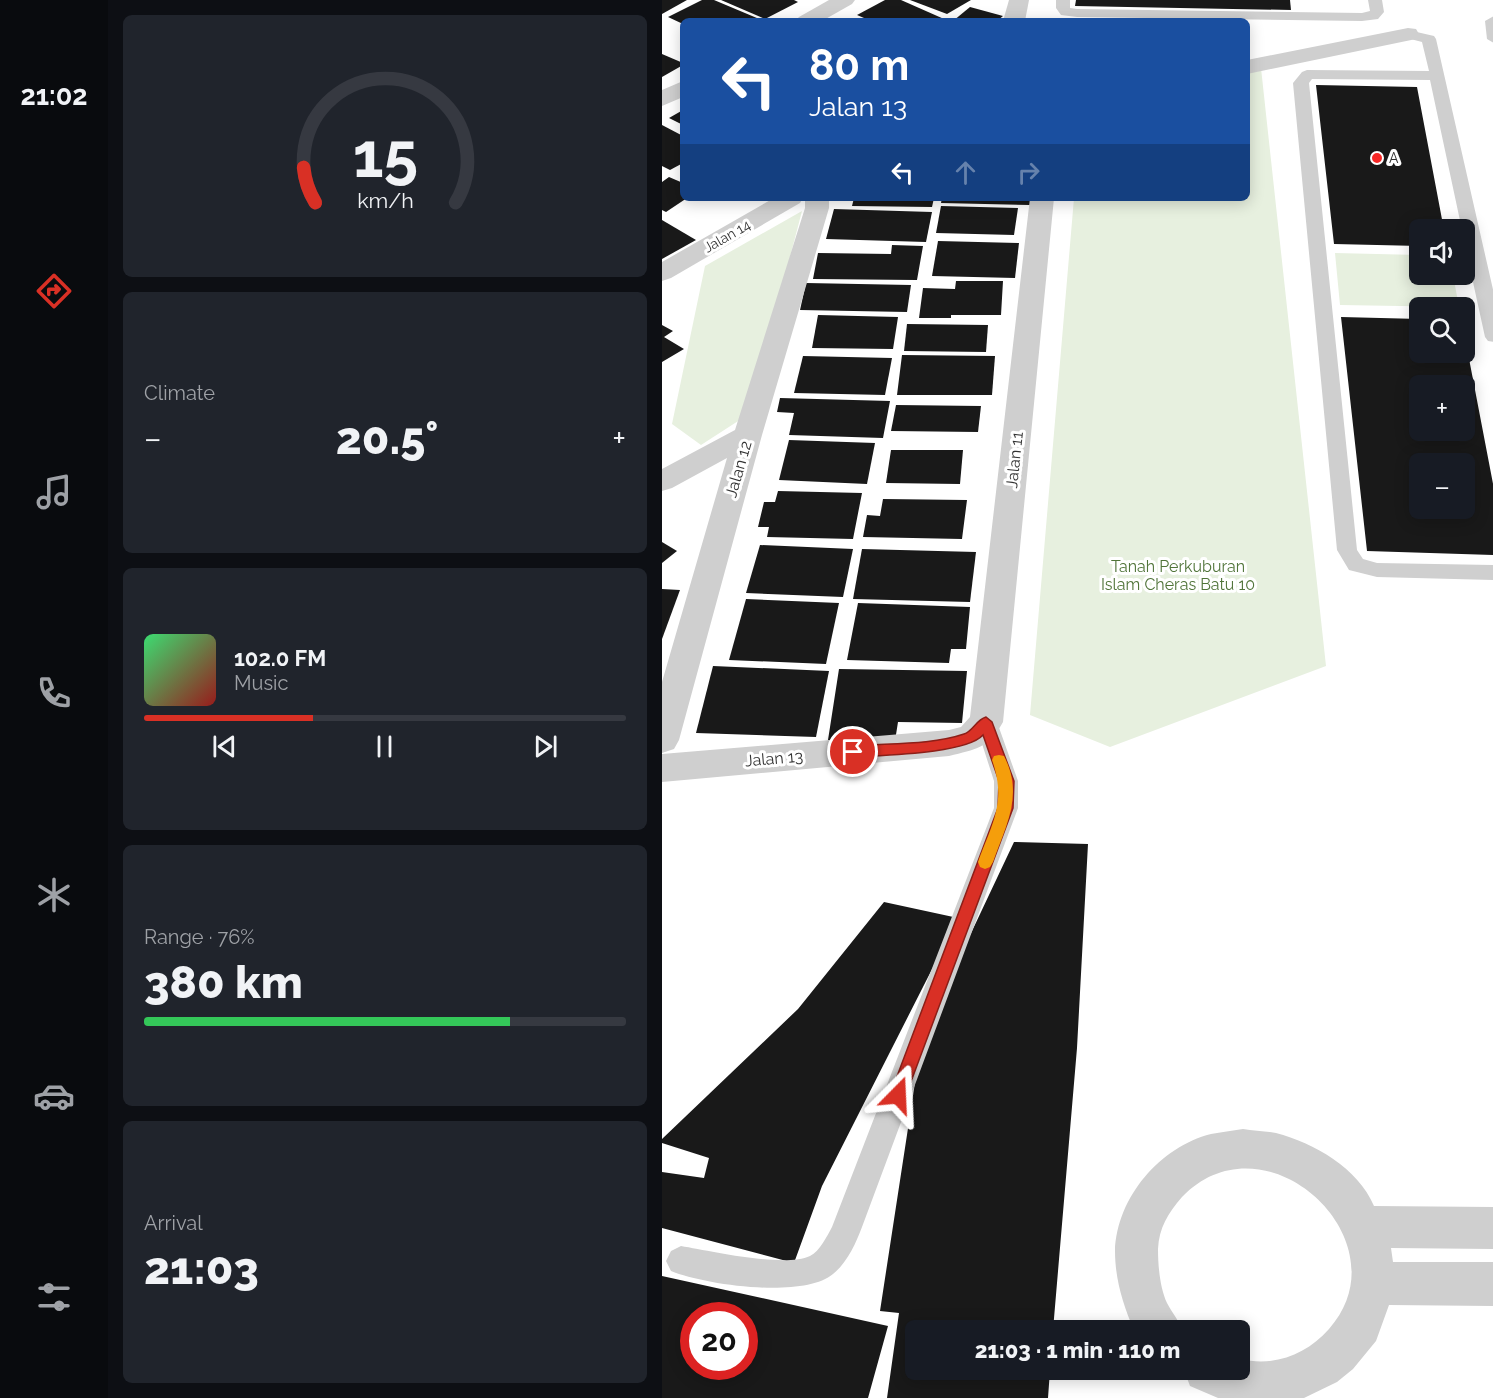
<!DOCTYPE html>
<html lang="en">
<head>
<meta charset="utf-8">
<style>
	:root { --surface:#171b24; --page:#20242c; --text:#f1f3f6; --muted:#9ea1a6; --line:#363941; --accent:#d93025 }
	body { margin:0; font-family:Raleway,sans-serif; background:var(--page); color:var(--text); height:100vh; display:flex; flex-direction:column; font-size:22px; white-space:nowrap }
	* { box-sizing:border-box; margin:0 }
	p { font-size:20px; color:var(--muted) }
	.icon { flex:none; width:33px; height:33px; fill:none; stroke:currentColor; stroke-width:2; stroke-linecap:round; stroke-linejoin:round }
	.map { position:relative; flex:1; overflow:hidden }
	.sheet { display:flex; flex-direction:column; gap:15px; padding:15px; background:#0d0f14; width:554px }
	.sheet>* { flex:none }
	.hud { position:absolute; left:18px; top:18px; width:570px; height:183px; border-radius:9px; box-shadow:0 3px 15px #0003; background:#1a4fa0; color:#fff; overflow:hidden }
	.buttons { position:absolute; left:747px; top:219px; display:grid; gap:12px }
	.buttons a { display:grid; place-items:center; width:66px; height:66px; border-radius:9px; background:var(--surface); box-shadow:0 3px 15px #0003; font-size:30px }
	.speed { position:absolute; left:18px; top:1302px; display:flex; gap:12px; font-size:30px; font-weight:700; text-align:center }
	.speed>* { display:grid; place-content:center; width:78px; height:78px; border-radius:50%; background:var(--surface); box-shadow:0 3px 15px #0003; line-height:1 }
	.speed .limit { border:9px solid #d22; background:#fff; color:#111 }
	.pin { position:absolute; display:grid; place-items:center; width:51px; height:51px; color:#fff; margin:-26px; border:3px solid #fff; border-radius:50%; box-shadow:0 2px 6px #0007 }
	.me { position:absolute; width:66px; margin:-33px; rotate:21deg; stroke-linejoin:round; filter:drop-shadow(0 0 4px #0008) }
	.turn { display:flex; align-items:center; gap:21px; height:126px; padding:0 30px; font-size:27px }
	.turn .icon { width:78px; height:78px; stroke-width:2.5 }
	.turn b { display:block; font-size:42px; line-height:51px }
	.lanes { display:flex; align-items:center; height:57px; padding:0 30px; background:#0003; justify-content:center; gap:30px; direction:ltr }
	.lanes .off { opacity:.35 }
	.big { font-size:45px; font-weight:800; line-height:1.1 }
	.sheet .widget { flex:1; display:flex; flex-direction:column; justify-content:center; gap:9px; min-width:0; padding:0 21px; border-radius:9px; background:var(--page) }
	.sheet .dial { align-items:center; gap:0 }
	.dial svg { height:156px; overflow:visible; fill:none; stroke:var(--line); stroke-width:7; stroke-linecap:round; text-anchor:middle }
	.dial text { fill:var(--text); stroke:none }
	.song { display:flex; align-items:center; gap:18px }
	.cover { width:72px; height:72px; border-radius:9px; background:linear-gradient(135deg,hsl(140 70% 55%),hsl(0 70% 35%)) }
	.played { height:6px; border-radius:3px; background:linear-gradient(90deg,var(--accent) 35%,var(--line) 35%) }
	.keys { display:flex; justify-content:space-around; direction:ltr }
	.heat { display:flex; justify-content:space-between; align-items:center; font-size:33px; direction:ltr }
	.charge { height:9px; border-radius:4px; background:linear-gradient(90deg,#34c759 76%,var(--line) 0) }
	.trip { position:absolute; left:243px; top:1320px; width:345px; height:60px; border-radius:9px; background:var(--surface); box-shadow:0 3px 15px #0003; font-weight:800; line-height:60px; text-align:center }
	main { display:flex; flex:1; min-height:0 }
	.tabs { display:flex; flex-direction:column; width:108px; justify-content:space-around; align-items:center; background:#090b0e; color:var(--muted) }
	.tabs .icon { width:42px; height:42px }
	.tabs .current { color:var(--accent) }
	.tabs b { font-size:27px; color:var(--text) }
	.map>svg:first-child { display:block }
</style>
</head>
<body>
<main>
<nav class="tabs">
<b>21:02</b>
<svg class="icon current" aria-label="directions" viewBox="0 0 24 24"><path d="M12 3l9 9-9 9-9-9zM9 14v-3h6M13 9l2 2-2 2"/></svg>
<svg class="icon" aria-label="music" viewBox="0 0 24 24"><path d="M9 18V5l10-2v13"/><circle cx="6" cy="18" r="3"/><circle cx="16" cy="16" r="3"/></svg>
<svg class="icon" aria-label="phone" viewBox="0 0 24 24"><path d="M5 4h4l2 5-3 2q2 4 5 5l2-3 5 2v4C11 20 4 13 5 4z"/></svg>
<svg class="icon" aria-label="climate" viewBox="0 0 24 24"><path d="M12 3v18M4 7l16 10M4 17L20 7"/></svg>
<svg class="icon" aria-label="car" viewBox="0 0 24 24"><path d="M5 17H2v-5l4-1 3-4h7l3 4 3 1v5h-3M9 17h6M6 11h13"/><circle cx="7" cy="17" r="2"/><circle cx="17" cy="17" r="2"/></svg>
<svg class="icon" aria-label="filters" viewBox="0 0 24 24"><path d="M4 7h16M4 17h16"/><circle cx="9" cy="7" r="2"/><circle cx="15" cy="17" r="2"/></svg>
</nav>
<section class="sheet">
<div class="widget dial"><svg viewBox="0 0 100 80">
<path d="M14 69A42 42 0 1 1 86 69"/>
<path d="M14 69A42 42 0 0 1 8 51" stroke="#d93025"/>
<text x="50" y="56" font-size="32" font-weight="700">15</text>
<text x="50" y="72" font-size="11">km/h</text>
</svg></div>
<div class="widget"><p>Climate</p>
<div class="heat"><a>−</a><b class="big">20.5°</b><a>+</a></div>
</div>
<div class="widget">
<div class="song"><i class="cover"></i><div><b>102.0 FM</b><p>Music</p></div></div>
<div class="played"></div>
<div class="keys"><svg class="icon" aria-label="previous" viewBox="0 0 24 24"><path d="M18 5L8 12l10 7zM5 5v14"/></svg><svg class="icon" aria-label="pause" viewBox="0 0 24 24"><path d="M8 5v14M16 5v14"/></svg><svg class="icon" aria-label="next" viewBox="0 0 24 24"><path d="M6 5l10 7-10 7zM19 5v14"/></svg></div>
</div>
<div class="widget"><p>Range · 76%</p><b class="big">380 km</b><div class="charge"></div></div>
<div class="widget"><p>Arrival</p><b class="big">21:03</b></div>
</section>
<div class="map">
<svg width="832" height="1398" viewBox="0 0 832 1398">
	<rect width="100%" height="100%" fill="#fff"/>
	<!-- green -->
	<g fill="#e7f0df">
		<polygon points="599,68 664,666 448,747 368,715 412,198 585,198 585,72"/>
		<polygon points="140,211 87,414 39,445 10,424 43,266"/>
		<polygon points="673,253 757,255 758,274 791,275 797,307 678,305"/>
	</g>
	<!-- building -->
	<g fill="#191919" fill-rule="evenodd">
		<polygon points="0,0 25,0 0,14"/>
		<polygon points="40,0 52,0 102,21 21,21 21,24 6,17"/>
		<polygon points="59,0 132,0 136,2 103,19"/>
		<polygon points="223,0 239,0 282,19 278,21 209,21 195,15"/>
		<polygon points="248,0 309,0 285,14"/>
		<polygon points="414,0 628,0 629,10 413,6"/>
		<polygon points="308,7 341,16 335,21 291,21"/>
		<polygon points="0,54 21,63 21,65 0,77"/>
		<polygon points="654,85 755,87 782,230 758,230 758,246 672,244"/>
		<polygon points="21,110 21,125 7,118"/>
		<polygon points="0,125 21,136 21,163 8,170 0,166"/>
		<polygon points="7,177 21,183 21,198 25,198 4,212 0,210 0,182"/>
		<polygon points="192,198 272,198 270,207 190,206"/>
		<polygon points="280,198 368,198 368,205 279,203"/>
		<polygon points="279,206 356,208 352,235 274,233"/>
		<polygon points="172,209 270,212 264,242 164,239"/>
		<polygon points="0,220 34,240 0,259"/>
		<polygon points="276,241 357,243 353,278 270,276"/>
		<polygon points="230,245 261,246 255,280 151,279 156,253 229,254"/>
		<polygon points="294,281 341,281 339,315 289,315 289,318 257,318 261,288 293,289"/>
		<polygon points="144,283 249,285 245,312 138,310"/>
		<polygon points="156,315 236,317 231,349 150,348"/>
		<path d="M679,317L758,319V352H802L804,343L832,489V555L705,551ZM758,386H802V430H758ZM758,464H802V508H758Z"/>
		<polygon points="245,324 326,325 324,352 242,351"/>
		<polygon points="0,325 11,331 2,337 22,349 0,362"/>
		<polygon points="240,355 333,356 330,395 235,395"/>
		<polygon points="141,356 230,358 223,395 132,393"/>
		<polygon points="118,398 228,401 221,438 127,435 132,413 115,412"/>
		<polygon points="234,405 319,406 316,432 229,431"/>
		<polygon points="127,440 213,443 205,484 117,480"/>
		<polygon points="229,450 301,450 298,484 224,483"/>
		<polygon points="116,491 200,493 191,539 105,537 107,527 96,527 102,502 113,502"/>
		<polygon points="221,499 305,500 300,539 201,537 205,515 218,516"/>
		<polygon points="0,542 15,551 0,563"/>
		<polygon points="98,545 191,549 181,597 84,593"/>
		<polygon points="200,549 314,552 308,602 191,599"/>
		<polygon points="0,589 18,590 0,639"/>
		<polygon points="84,599 177,603 164,664 67,660"/>
		<polygon points="196,603 308,607 304,649 289,649 287,663 185,660"/>
		<polygon points="51,666 167,671 154,737 34,733"/>
		<polygon points="177,669 305,671 300,723 236,722 233,741 166,740"/>
		<polygon points="352,842 426,844 415,1048 391,1330 254,1330 254,1370 388,1370 386,1398 225,1398 237,1313 218,1311 260,1037"/>
		<polygon points="222,902 296,918 160,1186 132,1263 0,1228 0,1172 42,1178 47,1158 0,1143 0,1139 136,1009"/>
		<path d="M0,1276L226,1326L206,1398H0ZM32,1316H82V1366H32Z"/>
	</g>
	<g fill="none" stroke-linecap="round" stroke-linejoin="round">
		<!-- service -->
		<g fill="#cfcfcf" fill-rule="evenodd">
			<polygon points="394,0 408,0 408,8 415,9 700,13 708,11 706,0 720,0 722,12 716,19 700,21 415,17 399,15 394,8"/>
			<polygon points="832,16 832,43 825,39 823,21"/>
			<polygon points="746,30 772,36 774,39 832,294 832,342 826,341 823,337 802,241 802,230 800,230 768,80 650,79 647,83 695,550 701,559 715,563 832,565 832,580 715,577 687,570 675,550 631,83 640,72 645,70 767,71 760,42 741,37 739,34"/>
			<path d="M324,713L332,716L335,722L356,781V808L200,1227C194,1243 185,1263 171,1274C141,1299 43,1285 9,1271L4,1261L9,1251L19,1246C49,1251 122,1268 148,1256C158,1251 165,1236 170,1227L332,808V781L313,722L316,716Z"/>
		</g>
		<!-- minor -->
		<g fill="#cfcfcf" fill-rule="evenodd">
			<polygon points="167,0 193,0 190,4 160,21 133,21 137,17"/>
			<polygon points="746,28 754,29 757,34 754,39 585,74 585,60"/>
			<polygon points="21,81 21,97 0,106 0,90"/>
			<polygon points="143,198 167,198 167,208 100,435 17,740 12,749 0,753 0,682 65,458 10,488 0,491 0,469 73,430 143,208"/>
			<path d="M368,198H392L341,722C326,749 314,749 287,756L0,782V754L287,730L299,727L308,717Z"/>
			<path d="M581,1129C591,1131 603,1131 614,1133C652,1143 696,1168 712,1206L832,1207V1249L729,1248L731,1262H832V1306L727,1305L714,1341L691,1369L675,1382L642,1398H556L528,1386L522,1370H578V1359C612,1367 644,1355 667,1329C745,1241 603,1110 520,1197C506,1213 497,1228 496,1249C496,1266 498,1288 505,1303C510,1313 517,1320 520,1330H472C461,1305 453,1279 453,1251C455,1197 498,1147 549,1134C559,1132 570,1131 581,1129Z"/>
		</g>
		<!-- tertiary -->
		<g fill="#cfcfcf" fill-rule="evenodd">
			<polygon points="347,0 367,0 363,21 341,21"/>
			<polygon points="112,198 141,198 138,203 9,278 0,281 0,262"/>
		</g>
	</g>
	<!-- route -->
	<path fill="#d93025" stroke="#8d1f18" stroke-width="1.5" d="M324,717L330,722L352,781L351,808L244,1095L242,1100L236,1103L230,1100L228,1095L336,808L337,781L321,735C304,754 219,755 191,757L184,752L191,746C226,743 270,745 302,734C311,731 314,720 324,717Z"/>
	<!-- slow -->
	<path fill="#f59e0b" d="M337,755L342,756C362,795 344,825 331,862L328,867L323,869L318,867L316,862C330,824 345,802 330,760L332,756Z"/>
	<!-- markers -->
	<circle fill="#f72726" stroke="#fff" stroke-width="2" cx="715" cy="158" r="6"/>
	<g text-anchor="middle" stroke-width="6" stroke-linejoin="round" paint-order="stroke">
		<!-- far-poi labels -->
		<g font-size="14" fill="#323232" stroke="#fff" text-anchor="start">
			<text x="727" y="163">A</text>
		</g>
		<!-- far-street labels -->
		<g font-size="14" fill="#323232" stroke="#fff">
			<text transform="translate(65 236) rotate(-30)" y="5">Jalan 14</text>
		</g>
		<!-- street labels -->
		<g font-size="16" fill="#323232" stroke="#fff">
			<text transform="translate(352 460) rotate(-84)" y="6">Jalan 11</text>
			<text transform="translate(76 469) rotate(-74)" y="6">Jalan 12</text>
			<text transform="translate(112 758) rotate(-5)" y="6">Jalan 13</text>
		</g>
		<!-- park labels -->
		<g font-size="16" fill="#507439" stroke="#fff">
			<text x="516" y="572">Tanah Perkuburan<tspan x="516" dy="18">Islam Cheras Batu 10</tspan></text>
		</g>
	</g>
</svg>
<div class="buttons">
<a><svg class="icon" aria-label="sound" viewBox="0 0 24 24"><path d="M4 9h4l5-4v14l-5-4H4zM17 9q2 3 0 6"/></svg></a>
<a><svg class="icon" aria-label="search" viewBox="0 0 24 24"><circle cx="10" cy="10" r="6"/><path d="M15 15l6 6"/></svg></a>
<a>+</a>
<a>−</a>
</div>
<div class="speed"><div class="limit">20</div></div>
<div class="pin" style="left:191px;top:752px;background:#d93025"><svg class="icon" aria-label="arrive" viewBox="0 0 24 24"><path d="M6 21V4h12l-3 4 3 4H6"/></svg></div>
<svg class="me" style="left:236px;top:1095px" viewBox="-20 -20 40 40"><path d="M0-17L14 15 0 8-14 15z" fill="#d93025" stroke="#fff" stroke-width="4"/></svg>
<div class="trip">21:03 · 1 min · 110 m</div>
<div class="hud">
<div class="turn"><svg class="icon" aria-label="left" viewBox="0 0 24 24"><path d="M17 20v-9H6M10 6l-5 5 5 5"/></svg><div><b>80 m</b>Jalan 13</div></div>
<div class="lanes"><svg class="icon" aria-label="left" viewBox="0 0 24 24"><path d="M17 20v-9H6M10 6l-5 5 5 5"/></svg><svg class="icon off" aria-label="ahead" viewBox="0 0 24 24"><path d="M12 20V5M6 11l6-6 6 6"/></svg><svg class="icon off" aria-label="right" viewBox="0 0 24 24"><path d="M7 20v-9h11M14 6l5 5-5 5"/></svg></div>
</div>
</div>
</main>
</body>
</html>
